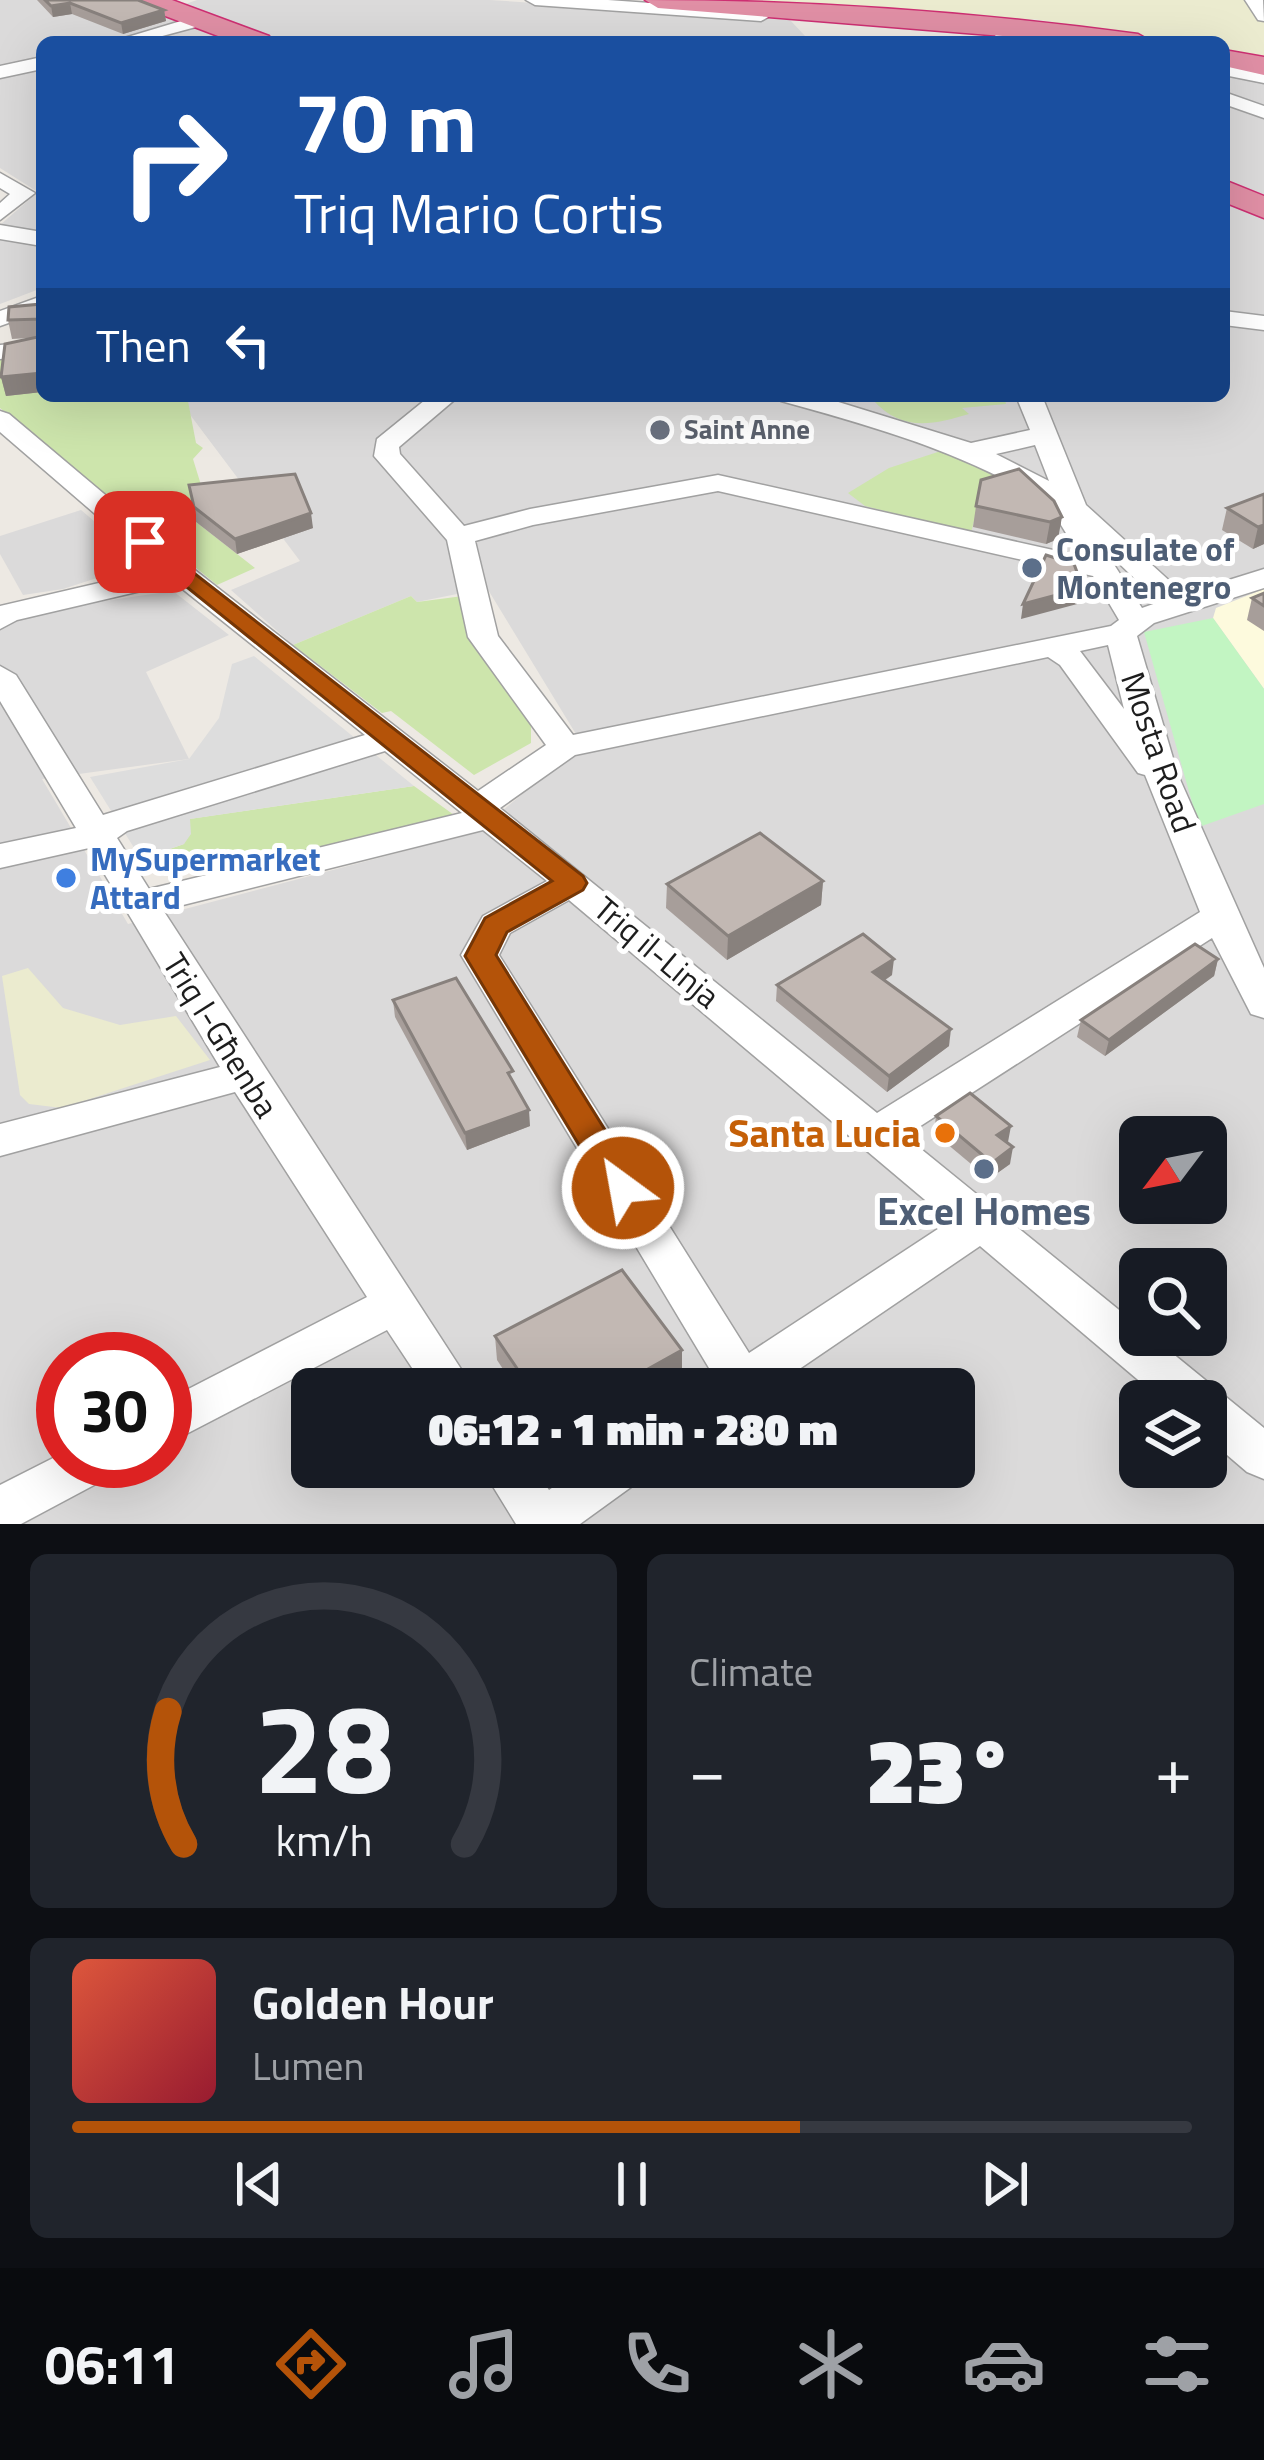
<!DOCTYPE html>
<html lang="en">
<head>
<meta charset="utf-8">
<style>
	:root { --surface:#171b24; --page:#20242c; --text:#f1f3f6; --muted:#9ea1a6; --line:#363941; --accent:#b45309 }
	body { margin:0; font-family:"Titillium Web",sans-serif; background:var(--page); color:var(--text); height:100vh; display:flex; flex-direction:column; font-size:45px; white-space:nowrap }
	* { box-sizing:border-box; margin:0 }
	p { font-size:39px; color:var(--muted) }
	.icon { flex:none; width:66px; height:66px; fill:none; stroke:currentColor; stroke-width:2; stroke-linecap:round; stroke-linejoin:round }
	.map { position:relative; height:1524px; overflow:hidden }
	.panel { display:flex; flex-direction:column; gap:30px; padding:30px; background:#0d0f14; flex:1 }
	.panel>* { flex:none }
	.banner { position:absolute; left:36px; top:36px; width:1194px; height:366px; border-radius:18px; box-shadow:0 12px 48px #0002; background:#1a4fa0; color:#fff; overflow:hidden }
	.needle { width:78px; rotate:238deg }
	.controls { position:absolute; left:1119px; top:1116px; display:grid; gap:24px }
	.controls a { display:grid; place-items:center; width:108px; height:108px; border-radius:18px; background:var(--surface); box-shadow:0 12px 48px #0002; font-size:60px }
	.speed { position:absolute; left:36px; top:1332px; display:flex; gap:24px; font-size:60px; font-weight:700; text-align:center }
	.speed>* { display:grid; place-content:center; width:156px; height:156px; border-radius:50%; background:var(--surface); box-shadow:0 12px 48px #0002; line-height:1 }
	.speed .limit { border:18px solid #d22; background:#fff; color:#111 }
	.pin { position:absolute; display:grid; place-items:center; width:102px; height:102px; color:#fff; margin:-51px; border-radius:24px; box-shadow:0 6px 18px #0006 }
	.me { position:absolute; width:132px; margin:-66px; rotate:328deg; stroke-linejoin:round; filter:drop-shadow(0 0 9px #0008) }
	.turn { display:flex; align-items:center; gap:42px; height:252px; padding:0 60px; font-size:54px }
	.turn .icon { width:156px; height:156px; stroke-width:2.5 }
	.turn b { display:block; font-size:84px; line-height:102px }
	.then { display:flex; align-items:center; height:114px; padding:0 60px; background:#0003; gap:24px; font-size:45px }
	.big { font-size:90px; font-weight:800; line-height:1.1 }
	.panel .widget { flex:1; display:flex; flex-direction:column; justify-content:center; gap:18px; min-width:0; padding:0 42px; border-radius:18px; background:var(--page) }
	.panel .dial { align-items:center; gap:0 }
	.dial svg { height:312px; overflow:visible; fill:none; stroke:var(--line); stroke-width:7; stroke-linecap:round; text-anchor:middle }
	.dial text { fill:var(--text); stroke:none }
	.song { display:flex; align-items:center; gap:36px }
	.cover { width:144px; height:144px; border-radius:18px; background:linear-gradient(135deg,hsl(10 70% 55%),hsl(350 70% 35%)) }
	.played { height:12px; border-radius:6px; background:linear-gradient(90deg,var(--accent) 65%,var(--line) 65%) }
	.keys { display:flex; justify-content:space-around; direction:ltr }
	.heat { display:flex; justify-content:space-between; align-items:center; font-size:66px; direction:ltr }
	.panel .tiles { flex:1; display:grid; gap:30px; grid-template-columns:1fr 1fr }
	.widget:last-child { grid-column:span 2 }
	.trip { position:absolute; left:291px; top:1368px; width:684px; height:120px; border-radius:18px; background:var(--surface); box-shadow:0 12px 48px #0002; font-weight:800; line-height:120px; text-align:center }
	.dock { display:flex; height:192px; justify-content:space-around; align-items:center; background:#090b0e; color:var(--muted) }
	.dock .icon { width:84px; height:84px }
	.dock .on { color:var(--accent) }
	.dock b { font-size:54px; color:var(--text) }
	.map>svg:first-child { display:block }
</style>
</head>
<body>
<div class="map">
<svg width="1264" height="1524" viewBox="0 0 1264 1524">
	<rect width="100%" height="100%" fill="#ede9e3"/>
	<!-- residential -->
	<g fill="#dbdada" fill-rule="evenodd">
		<polygon points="0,0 123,0 159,13 197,0 490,0 790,20 806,37 927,42 42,42 42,232 0,225 38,192 0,168"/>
		<path d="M1224,74L1264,82V1524H0V608L35,611L173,591L229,635L146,672L189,759L42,779L128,924L477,832L582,744L487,588L417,602L411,596L293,645L231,590L300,561L176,396H1224ZM1140,1137H1206V1203H1140ZM1140,1269H1206V1335H1140ZM63,1359H165V1461H63ZM312,1389H954V1467H312ZM1140,1401H1206V1467H1140Z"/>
		<polygon points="0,238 42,244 42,288 0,304"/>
		<polygon points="81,510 143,563 63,589 23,595 0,554 0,536"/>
	</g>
	<!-- education -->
	<polygon fill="#fdfadd" points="1264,589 1264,689 1213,618 1216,608"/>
	<!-- farmland -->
	<g fill="#ebebcf">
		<polygon points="738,0 1264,0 1264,62 1224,54 1224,42 1154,41 1057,27 1054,22 1034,19 1014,23 814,3 802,6"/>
		<polygon points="28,968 63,1008 120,1025 176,1016 210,1060 62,1108 29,1104 20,1095 2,976"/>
	</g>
	<!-- grass -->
	<g fill="#cde5ac">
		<polygon points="42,354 42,396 187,396 196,443 203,448 193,459 205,498 196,522 255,568 217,585 0,408 0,358"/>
		<path d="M881,396H1004L1006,404L962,408L969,414C932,425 902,432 873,400Z"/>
		<polygon points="950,448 1018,490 979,501 971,533 865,506 848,493 889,468"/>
		<polygon points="411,596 417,602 463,596 531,716 531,743 474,775 391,711 382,713 293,645"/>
		<polygon points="414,786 454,815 349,840 343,855 284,865 216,859 158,874 141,859 184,844 189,819"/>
	</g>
	<!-- park -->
	<polygon fill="#c2f5c2" points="1213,618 1264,689 1264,804 1199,827 1144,632"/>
	<!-- parking -->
	<polygon fill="#ddd" points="254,656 414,786 190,819 191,834 184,844 141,859 90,777 189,759 219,718 232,664"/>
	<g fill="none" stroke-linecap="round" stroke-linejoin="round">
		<!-- minor casing -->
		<g stroke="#a1a1a1" stroke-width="3">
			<g id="minor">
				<polygon points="526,0 608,0 761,11 770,16 761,21 535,5"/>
				<polygon points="1245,0 1263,0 1264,21 1258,20"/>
				<polygon points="201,15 210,20 207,24 140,42 111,42"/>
				<polygon points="1004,30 1067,37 1076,42 998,39 995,35"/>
				<polygon points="42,57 42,69 0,78 0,66"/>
				<polygon points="1224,63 1264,71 1264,83 1224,75"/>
				<polygon points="1224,92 1264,106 1264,118 1224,104"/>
				<polygon points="0,173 35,193 0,220 0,203 10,194 0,188"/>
				<polygon points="0,225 42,232 42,246 0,239"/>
				<polygon points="42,296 42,311 0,326 0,311"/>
				<polygon points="1224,311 1264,316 1264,330 1224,325"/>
				<polygon points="42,341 42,355 0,359 0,345"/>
				<path d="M430,396H459L399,447L400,454L464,526L530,509L718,475L1080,556L1061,525L1060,512C975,455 879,428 781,401L777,396H819L971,443L1030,430L1016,396H1042L1086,505L1184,594L1264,569V588L1154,623L1137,636L1178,775L1264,968V1018L1251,1014L1212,938L905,1136L1140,1327V1335H1150L1264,1428V1479L1247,1472L1206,1437V1401H1163L980,1246L770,1389H710L715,1378L461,955L483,916L547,881L483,830L163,910L474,1389H426L387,1330L165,1445V1401L367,1297L235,1092L0,1156V1124L220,1067L89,848L0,868V844L76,828L0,701V666L16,675L103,815L365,735L175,583L17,620L0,629V606L159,569L0,432V411L9,414L191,567L478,791L546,745L468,637L447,540L374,456L377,439ZM1035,445L1049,481L996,454ZM718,491L1093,576L1119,620L1111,626L573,735L498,636L475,541L533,525ZM1104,549L1159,602L1142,608ZM1108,645L1124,709L1080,651ZM1048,657L1060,665L1138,773L1145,775L1200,912L877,1113L500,808L575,755ZM385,751L462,813L149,889L117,838L127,831ZM569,900L950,1221L749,1353L499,955L510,933Z"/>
				<polygon points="63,1453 63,1461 118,1461 111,1476 21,1524 0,1524 0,1485"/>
				<polygon points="481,1467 533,1467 549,1490 582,1467 645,1467 638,1482 580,1524 516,1524"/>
			</g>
		</g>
		<!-- highway casing -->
		<g stroke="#cd2f72" stroke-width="3">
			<g id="highway">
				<polygon points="135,0 172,0 269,36 273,42 234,42 139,6"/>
				<path d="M645,0C810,0 974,12 1138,34L1152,42H1076L658,8Z"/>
				<polygon points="1224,50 1264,57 1264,75 1224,66"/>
				<polygon points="1224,180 1264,196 1264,218 1224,202"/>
			</g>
		</g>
		<!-- minor -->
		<use href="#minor" fill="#fff" fill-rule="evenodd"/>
		<!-- highway -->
		<use href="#highway" fill="#e08fa5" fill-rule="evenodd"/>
	</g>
	<!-- wall -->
	<g fill="#a79e9a">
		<polygon points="37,0 138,0 164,10 166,21 123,34 72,14 53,17"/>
		<polygon points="42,304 42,392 6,396 1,377 30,338 12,339 8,320"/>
		<polygon points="189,485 313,528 237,554 196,522"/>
		<polygon points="1264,494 1264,544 1253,549 1222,530 1227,508"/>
		<polygon points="1054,501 1058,539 1046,544 973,527 976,506"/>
		<polygon points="1264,593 1264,631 1247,620 1252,598"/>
		<polygon points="823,881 821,905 727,960 666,908 667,884"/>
		<polygon points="1218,959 1214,976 1105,1056 1077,1037 1081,1020"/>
		<polygon points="892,975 884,981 949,1046 887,1092 776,1001 777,985"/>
		<polygon points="393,1000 530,1126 467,1150 395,1017"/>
		<polygon points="936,1116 1008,1142 1010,1164 989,1179 934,1133"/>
		<polygon points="495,1336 682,1350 682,1375 656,1389 516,1389 497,1360"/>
	</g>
	<!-- shaded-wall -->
	<g fill="#88817d">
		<polygon points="70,3 72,14 53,17 51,6"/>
		<polygon points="164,10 166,21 123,34 121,23"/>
		<polygon points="42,373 42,392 6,396 1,377"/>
		<polygon points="311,513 313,528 237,554 235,539"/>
		<polygon points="1062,517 1058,539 1046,544 1050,522"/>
		<polygon points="1264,525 1264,544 1253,549 1258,527"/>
		<polygon points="1083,588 1081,603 1021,619 1023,604"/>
		<polygon points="823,881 821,905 727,960 728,936"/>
		<polygon points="894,959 892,975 871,989 873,972"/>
		<polygon points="1218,959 1214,976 1105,1056 1109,1040"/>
		<polygon points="951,1029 949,1046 887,1092 889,1076"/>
		<polygon points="529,1110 530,1126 467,1150 465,1133"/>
		<polygon points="1011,1126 1008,1142 994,1152 997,1135"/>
		<polygon points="1013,1147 1010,1164 989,1179 992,1163"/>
		<polygon points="682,1350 682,1375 656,1389 612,1389"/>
	</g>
	<!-- building -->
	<g fill="#c2b8b3" stroke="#88817d" stroke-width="3">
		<polygon points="45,0 138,0 164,10 121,23 70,3 51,6"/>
		<polygon points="42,304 42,329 41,319 8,320 9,307"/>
		<polygon points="42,336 42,373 1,377 5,344"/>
		<polygon points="1019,469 1054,501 1062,517 1050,522 976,506 981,480"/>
		<polygon points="295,474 311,513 235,539 194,507 189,485"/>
		<polygon points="1264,494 1264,525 1258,527 1227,508"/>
		<polygon points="1046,555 1074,564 1083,588 1023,604"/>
		<polygon points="1264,593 1264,606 1252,598"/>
		<polygon points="760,833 823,881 728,936 667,884"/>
		<polygon points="863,934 894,959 873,972 951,1029 889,1076 777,985"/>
		<polygon points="1195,944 1218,959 1109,1040 1081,1020"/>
		<polygon points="456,978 513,1071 508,1073 529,1110 465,1133 393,1000"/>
		<polygon points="970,1093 1011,1126 997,1135 1013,1147 992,1163 936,1116"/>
		<polygon points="622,1270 682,1350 612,1389 531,1389 495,1336"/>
	</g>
	<!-- route -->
	<polygon fill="#b45309" stroke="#753606" stroke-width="3" points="145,535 583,876 587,883 583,890 507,932 496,955 635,1178 640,1188 635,1198 623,1202 611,1198 465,956 485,918 552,881 137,547 133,542"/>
	<!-- markers -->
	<circle fill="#6b7280" stroke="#fff" stroke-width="4.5" cx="660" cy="430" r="12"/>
	<g fill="#5c6f8a" stroke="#fff" stroke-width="4.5">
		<circle cx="1032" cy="568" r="12"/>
		<circle cx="984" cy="1169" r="12"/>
	</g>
	<circle fill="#3f7fe0" stroke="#fff" stroke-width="4.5" cx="66" cy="878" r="12"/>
	<circle fill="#e8710a" stroke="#fff" stroke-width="4.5" cx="945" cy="1133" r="12"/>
	<g text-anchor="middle" stroke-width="10" stroke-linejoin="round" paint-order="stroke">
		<!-- far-worship labels -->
		<g font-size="27" font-weight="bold" fill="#5b616d" stroke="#fff" text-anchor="start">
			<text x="684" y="439">Saint Anne</text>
		</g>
		<!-- service labels -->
		<g font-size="33" font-weight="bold" fill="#4e5e75" stroke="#fff" text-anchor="start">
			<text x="1056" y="561">Consulate of<tspan x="1056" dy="38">Montenegro</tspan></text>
		</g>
		<!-- street labels -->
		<g font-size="33" fill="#1d1d1d" stroke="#fff">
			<text transform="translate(1159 752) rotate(71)" y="12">Mosta Road</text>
			<text transform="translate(657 952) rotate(40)" y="12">Triq il-Linja</text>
			<text transform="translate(221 1035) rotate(58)" y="12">Triq l-Għenba</text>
		</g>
		<!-- shop labels -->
		<g font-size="33" font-weight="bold" fill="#366cbe" stroke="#fff" text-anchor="start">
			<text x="90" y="871">MySupermarket<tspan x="90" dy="38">Attard</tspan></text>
		</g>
		<!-- near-food labels -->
		<g font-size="39" font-weight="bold" fill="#c56008" stroke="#fff" text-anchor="end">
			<text x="921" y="1147">Santa Lucia</text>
		</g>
		<!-- near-service labels -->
		<g font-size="39" font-weight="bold" fill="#4e5e75" stroke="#fff">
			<text x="984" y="1225">Excel Homes</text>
		</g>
	</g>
</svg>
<div class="controls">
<a><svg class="needle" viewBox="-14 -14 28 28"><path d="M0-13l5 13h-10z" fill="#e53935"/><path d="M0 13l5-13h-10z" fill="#9ea1a6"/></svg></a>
<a><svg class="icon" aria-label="search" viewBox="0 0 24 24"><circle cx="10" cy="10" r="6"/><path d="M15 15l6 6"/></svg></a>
<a><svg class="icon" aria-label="layers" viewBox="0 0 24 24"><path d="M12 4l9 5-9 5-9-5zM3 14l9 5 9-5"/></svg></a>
</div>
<div class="speed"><div class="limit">30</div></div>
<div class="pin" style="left:145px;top:542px;background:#d93025"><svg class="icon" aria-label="arrive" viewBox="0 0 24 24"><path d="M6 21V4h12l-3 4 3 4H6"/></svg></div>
<svg class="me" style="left:623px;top:1188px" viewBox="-20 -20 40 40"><circle r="17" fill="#b45309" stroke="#fff" stroke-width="3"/><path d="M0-11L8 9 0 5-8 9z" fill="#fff"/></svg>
<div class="trip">06:12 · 1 min · 280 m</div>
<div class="banner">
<div class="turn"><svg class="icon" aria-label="right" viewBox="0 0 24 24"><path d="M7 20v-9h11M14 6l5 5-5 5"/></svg><div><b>70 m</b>Triq Mario Cortis</div></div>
<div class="then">Then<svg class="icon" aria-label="left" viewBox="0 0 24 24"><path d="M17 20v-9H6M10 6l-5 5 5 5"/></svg></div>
</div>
</div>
<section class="panel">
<div class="tiles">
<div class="widget dial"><svg viewBox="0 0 100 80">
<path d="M14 69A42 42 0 1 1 86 69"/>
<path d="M14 69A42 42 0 0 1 10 35" stroke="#b45309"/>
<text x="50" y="56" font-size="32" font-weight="700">28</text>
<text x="50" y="72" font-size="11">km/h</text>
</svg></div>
<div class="widget"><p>Climate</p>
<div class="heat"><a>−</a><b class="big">23°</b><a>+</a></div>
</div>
<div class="widget">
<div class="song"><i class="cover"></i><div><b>Golden Hour</b><p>Lumen</p></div></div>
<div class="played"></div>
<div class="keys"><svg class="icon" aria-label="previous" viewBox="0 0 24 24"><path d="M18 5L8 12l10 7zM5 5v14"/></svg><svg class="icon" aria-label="pause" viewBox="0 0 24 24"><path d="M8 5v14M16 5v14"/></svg><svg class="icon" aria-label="next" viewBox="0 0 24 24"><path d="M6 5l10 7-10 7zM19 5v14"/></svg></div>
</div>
</div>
</section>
<nav class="dock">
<b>06:11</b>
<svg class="icon on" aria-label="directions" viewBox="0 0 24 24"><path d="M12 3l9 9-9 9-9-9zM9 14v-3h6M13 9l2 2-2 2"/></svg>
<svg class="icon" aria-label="music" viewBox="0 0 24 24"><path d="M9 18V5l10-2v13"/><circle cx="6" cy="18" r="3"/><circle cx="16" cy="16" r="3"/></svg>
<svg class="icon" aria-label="phone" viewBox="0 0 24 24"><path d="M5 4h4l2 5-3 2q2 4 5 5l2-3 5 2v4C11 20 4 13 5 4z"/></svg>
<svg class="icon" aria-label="climate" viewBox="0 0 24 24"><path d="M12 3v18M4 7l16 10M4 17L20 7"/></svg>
<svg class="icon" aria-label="car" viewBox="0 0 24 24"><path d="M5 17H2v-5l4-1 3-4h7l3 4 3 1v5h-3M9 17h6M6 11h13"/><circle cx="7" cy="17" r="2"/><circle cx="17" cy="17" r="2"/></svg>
<svg class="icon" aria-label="filters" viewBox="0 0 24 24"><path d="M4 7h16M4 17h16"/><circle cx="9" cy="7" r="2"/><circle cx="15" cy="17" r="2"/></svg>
</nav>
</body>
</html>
